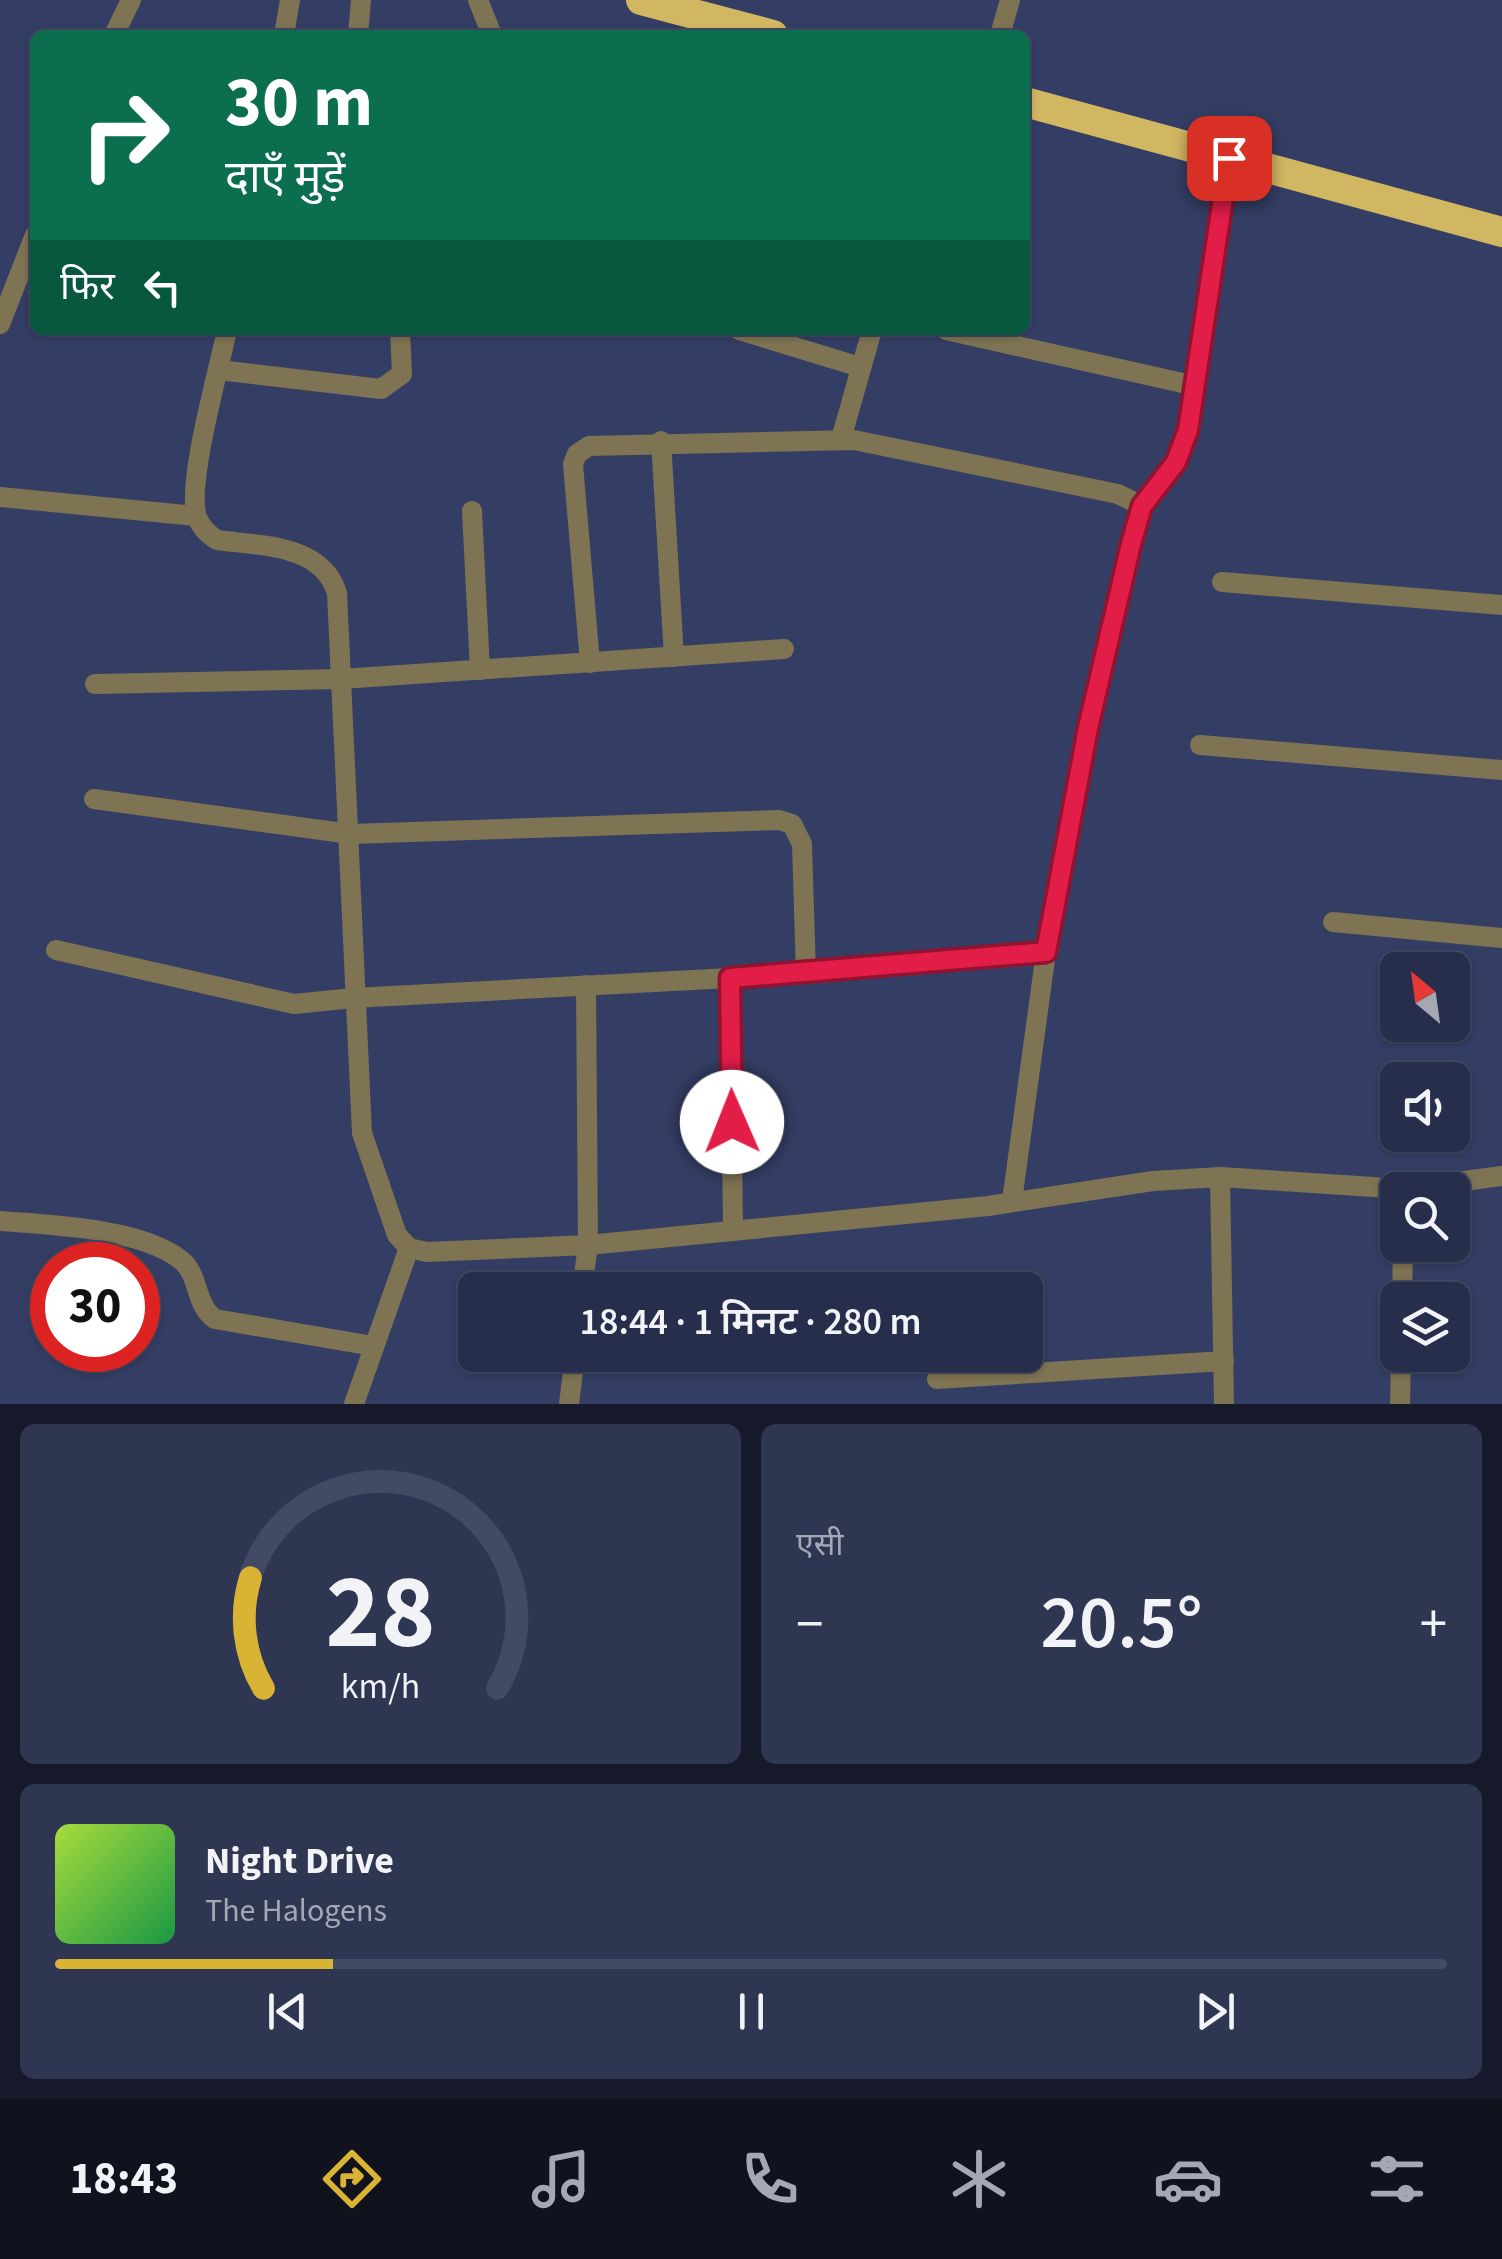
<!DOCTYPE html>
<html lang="hi">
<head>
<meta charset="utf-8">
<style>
	:root { --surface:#272e4b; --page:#2f3652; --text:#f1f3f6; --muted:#a4a8b5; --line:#434a63; --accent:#d9b334 }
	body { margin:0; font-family:"Source Sans 3","Noto Sans Devanagari",sans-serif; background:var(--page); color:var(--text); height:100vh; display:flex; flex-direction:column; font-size:38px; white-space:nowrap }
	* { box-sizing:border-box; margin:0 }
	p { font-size:32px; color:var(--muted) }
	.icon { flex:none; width:55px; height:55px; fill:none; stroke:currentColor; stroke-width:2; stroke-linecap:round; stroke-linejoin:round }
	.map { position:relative; height:1404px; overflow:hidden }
	.panel { display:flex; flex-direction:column; gap:20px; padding:20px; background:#151929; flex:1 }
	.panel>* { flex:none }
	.hud { position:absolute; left:30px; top:30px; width:1000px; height:305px; border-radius:15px; box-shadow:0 2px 8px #0004,0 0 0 2px var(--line); background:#0b6e4f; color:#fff; overflow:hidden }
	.needle { width:65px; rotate:331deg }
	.tools { position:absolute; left:1380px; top:952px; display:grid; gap:20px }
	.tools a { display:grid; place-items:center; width:90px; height:90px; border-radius:15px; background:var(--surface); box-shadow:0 2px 8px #0004,0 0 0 2px var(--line); font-size:50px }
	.speed { position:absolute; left:30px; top:1242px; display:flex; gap:20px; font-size:50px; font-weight:700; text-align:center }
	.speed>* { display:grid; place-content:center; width:130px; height:130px; border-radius:50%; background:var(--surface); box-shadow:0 2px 8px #0004,0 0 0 2px var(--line); line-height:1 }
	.speed .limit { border:15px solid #d22; background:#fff; color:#111 }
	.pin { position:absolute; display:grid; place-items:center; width:85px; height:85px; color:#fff; margin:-42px; border-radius:20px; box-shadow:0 5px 15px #0006 }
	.me { position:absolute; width:110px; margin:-55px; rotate:359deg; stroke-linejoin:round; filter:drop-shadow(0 0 8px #0008) }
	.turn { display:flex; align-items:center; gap:35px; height:210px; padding:0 30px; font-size:45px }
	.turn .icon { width:130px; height:130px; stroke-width:2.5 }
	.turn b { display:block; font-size:70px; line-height:85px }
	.then { display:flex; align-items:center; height:95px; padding:0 30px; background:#0003; gap:20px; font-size:38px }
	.big { font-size:75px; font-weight:600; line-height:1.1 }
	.panel .card { flex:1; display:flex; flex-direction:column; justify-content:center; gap:15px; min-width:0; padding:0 35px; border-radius:15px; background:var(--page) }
	.panel .dial { align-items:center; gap:0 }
	.dial svg { height:260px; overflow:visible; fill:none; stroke:var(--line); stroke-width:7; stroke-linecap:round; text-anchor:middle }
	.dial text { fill:var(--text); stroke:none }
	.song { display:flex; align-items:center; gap:30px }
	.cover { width:120px; height:120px; border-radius:15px; background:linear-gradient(135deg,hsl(80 70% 55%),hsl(140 70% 35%)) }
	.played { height:10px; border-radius:5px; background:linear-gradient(90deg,var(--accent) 20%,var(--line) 20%) }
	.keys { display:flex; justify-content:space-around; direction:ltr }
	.heat { display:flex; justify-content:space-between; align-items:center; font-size:55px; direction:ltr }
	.panel .tiles { flex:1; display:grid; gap:20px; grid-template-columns:1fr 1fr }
	.card:last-child { grid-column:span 2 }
	.trip { position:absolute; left:458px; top:1272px; width:585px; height:100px; border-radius:15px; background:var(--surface); box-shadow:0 2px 8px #0004,0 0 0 2px var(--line); font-weight:600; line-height:100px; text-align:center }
	.tab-bar { display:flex; height:160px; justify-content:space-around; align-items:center; background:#10121e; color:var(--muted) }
	.tab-bar .icon { width:70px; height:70px }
	.tab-bar .selected { color:var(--accent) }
	.tab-bar b { font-size:45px; color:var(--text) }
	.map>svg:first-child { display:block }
</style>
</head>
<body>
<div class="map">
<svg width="1502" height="1404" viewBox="0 0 1502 1404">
	<rect width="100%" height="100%" fill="#343e64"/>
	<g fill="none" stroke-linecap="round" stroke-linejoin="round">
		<!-- street -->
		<g stroke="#7e7352" stroke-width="20">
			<polyline points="478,0 492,35"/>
			<polyline points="114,35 131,0"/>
			<polyline points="284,35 290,0"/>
			<polyline points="358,35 361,0"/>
			<polyline points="1000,35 1010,0"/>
			<polyline points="0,324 35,235"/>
			<path d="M227,330C219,369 186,485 197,517C201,528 208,534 217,540C261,546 322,544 337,593L362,1133L397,1235L409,1248L427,1252L588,1245L988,1206L1153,1181L1220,1177L1404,1189L1502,1176"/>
			<polyline points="739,330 860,367"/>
			<polyline points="946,330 1196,386"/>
			<polyline points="219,370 381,389 402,374 400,330"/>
			<polyline points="841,439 872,330"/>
			<polyline points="661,441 674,657"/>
			<polyline points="0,497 196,516"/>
			<polyline points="472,511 480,670"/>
			<polyline points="1222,582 1502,605"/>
			<polyline points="590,663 573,464 577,454 589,446 854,440 1118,494 1142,506"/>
			<polyline points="95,684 341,679 784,649"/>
			<polyline points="1200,745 1502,770"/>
			<polyline points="94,799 351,834 779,820 792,824 802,844 806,974"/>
			<polyline points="1333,922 1502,938"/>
			<polyline points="56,950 294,1004 353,998 806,974 1046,952"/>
			<polyline points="730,978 733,1231"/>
			<polyline points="1220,1177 1224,1404"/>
			<polyline points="1012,1201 1046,952 1088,728 1142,506 1176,462 1188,430 1229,158"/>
			<path d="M0,1221C50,1225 141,1228 181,1260C200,1275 194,1304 215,1319L373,1346"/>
			<polyline points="582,1290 588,1245 586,985"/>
			<polyline points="1402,1300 1403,1245"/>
			<polyline points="937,1379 1224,1361"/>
			<polyline points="354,1404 409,1248"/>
			<polyline points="569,1404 575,1355"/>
			<polyline points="1400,1404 1401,1355"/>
		</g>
		<!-- highway -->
		<g stroke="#d2b762" stroke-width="30">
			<polyline points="641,0 773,35"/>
			<polyline points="1025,102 1502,232"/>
		</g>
	</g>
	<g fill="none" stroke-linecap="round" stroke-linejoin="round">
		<!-- route casing -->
		<g stroke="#92132f" stroke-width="25">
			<polyline id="route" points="732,1122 730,978 1046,952 1088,728 1131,544 1142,506 1176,462 1188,430 1229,158"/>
		</g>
		<!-- route -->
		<use href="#route" stroke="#e11d48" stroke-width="18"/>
	</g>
</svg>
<div class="tools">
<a><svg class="needle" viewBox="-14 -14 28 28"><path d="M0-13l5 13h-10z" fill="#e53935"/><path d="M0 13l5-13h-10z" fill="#a4a8b5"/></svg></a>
<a><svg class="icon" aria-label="sound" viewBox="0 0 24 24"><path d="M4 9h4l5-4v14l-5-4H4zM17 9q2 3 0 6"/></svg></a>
<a><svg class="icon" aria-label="search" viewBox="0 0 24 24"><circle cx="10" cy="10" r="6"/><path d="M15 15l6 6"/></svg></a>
<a><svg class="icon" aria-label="layers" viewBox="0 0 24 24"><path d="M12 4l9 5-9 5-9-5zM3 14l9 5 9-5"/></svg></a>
</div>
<div class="speed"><div class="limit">30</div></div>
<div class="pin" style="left:1229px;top:158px;background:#d93025"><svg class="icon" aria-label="arrive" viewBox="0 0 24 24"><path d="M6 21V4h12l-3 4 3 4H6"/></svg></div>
<svg class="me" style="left:732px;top:1122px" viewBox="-20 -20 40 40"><circle r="19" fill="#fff"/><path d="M0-13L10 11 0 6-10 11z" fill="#e11d48"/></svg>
<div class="trip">18:44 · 1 मिनट · 280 m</div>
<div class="hud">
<div class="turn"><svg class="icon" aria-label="right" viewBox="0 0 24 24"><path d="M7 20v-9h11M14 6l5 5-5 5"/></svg><div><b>30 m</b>दाएँ मुड़ें</div></div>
<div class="then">फिर<svg class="icon" aria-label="left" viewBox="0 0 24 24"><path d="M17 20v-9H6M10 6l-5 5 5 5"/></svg></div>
</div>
</div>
<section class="panel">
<div class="tiles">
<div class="card dial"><svg viewBox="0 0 100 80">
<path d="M14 69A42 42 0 1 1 86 69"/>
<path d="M14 69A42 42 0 0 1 10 35" stroke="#d9b334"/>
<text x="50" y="56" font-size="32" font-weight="700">28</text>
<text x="50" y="72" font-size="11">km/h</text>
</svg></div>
<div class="card"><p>एसी</p>
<div class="heat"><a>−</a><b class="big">20.5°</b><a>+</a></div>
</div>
<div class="card">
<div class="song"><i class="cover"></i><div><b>Night Drive</b><p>The Halogens</p></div></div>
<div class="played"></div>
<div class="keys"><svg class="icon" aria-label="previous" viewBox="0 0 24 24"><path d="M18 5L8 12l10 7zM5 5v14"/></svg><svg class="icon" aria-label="pause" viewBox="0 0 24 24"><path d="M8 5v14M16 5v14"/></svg><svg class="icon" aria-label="next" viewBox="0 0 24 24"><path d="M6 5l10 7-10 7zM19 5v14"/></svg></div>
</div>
</div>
</section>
<nav class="tab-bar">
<b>18:43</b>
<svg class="icon selected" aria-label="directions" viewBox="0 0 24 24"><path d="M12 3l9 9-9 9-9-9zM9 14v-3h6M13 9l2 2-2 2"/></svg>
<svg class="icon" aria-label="music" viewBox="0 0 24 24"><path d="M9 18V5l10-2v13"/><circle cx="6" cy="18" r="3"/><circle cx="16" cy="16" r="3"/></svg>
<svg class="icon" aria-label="phone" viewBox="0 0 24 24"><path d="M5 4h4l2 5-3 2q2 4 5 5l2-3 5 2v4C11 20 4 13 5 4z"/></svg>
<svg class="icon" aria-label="climate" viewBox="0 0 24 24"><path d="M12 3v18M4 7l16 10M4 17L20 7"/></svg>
<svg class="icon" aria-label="car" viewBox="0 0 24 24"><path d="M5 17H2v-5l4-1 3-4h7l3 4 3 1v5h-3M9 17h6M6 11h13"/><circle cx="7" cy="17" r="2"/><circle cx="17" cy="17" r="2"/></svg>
<svg class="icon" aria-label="filters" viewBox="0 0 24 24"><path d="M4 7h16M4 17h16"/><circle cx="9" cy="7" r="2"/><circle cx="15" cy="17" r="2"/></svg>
</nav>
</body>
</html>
